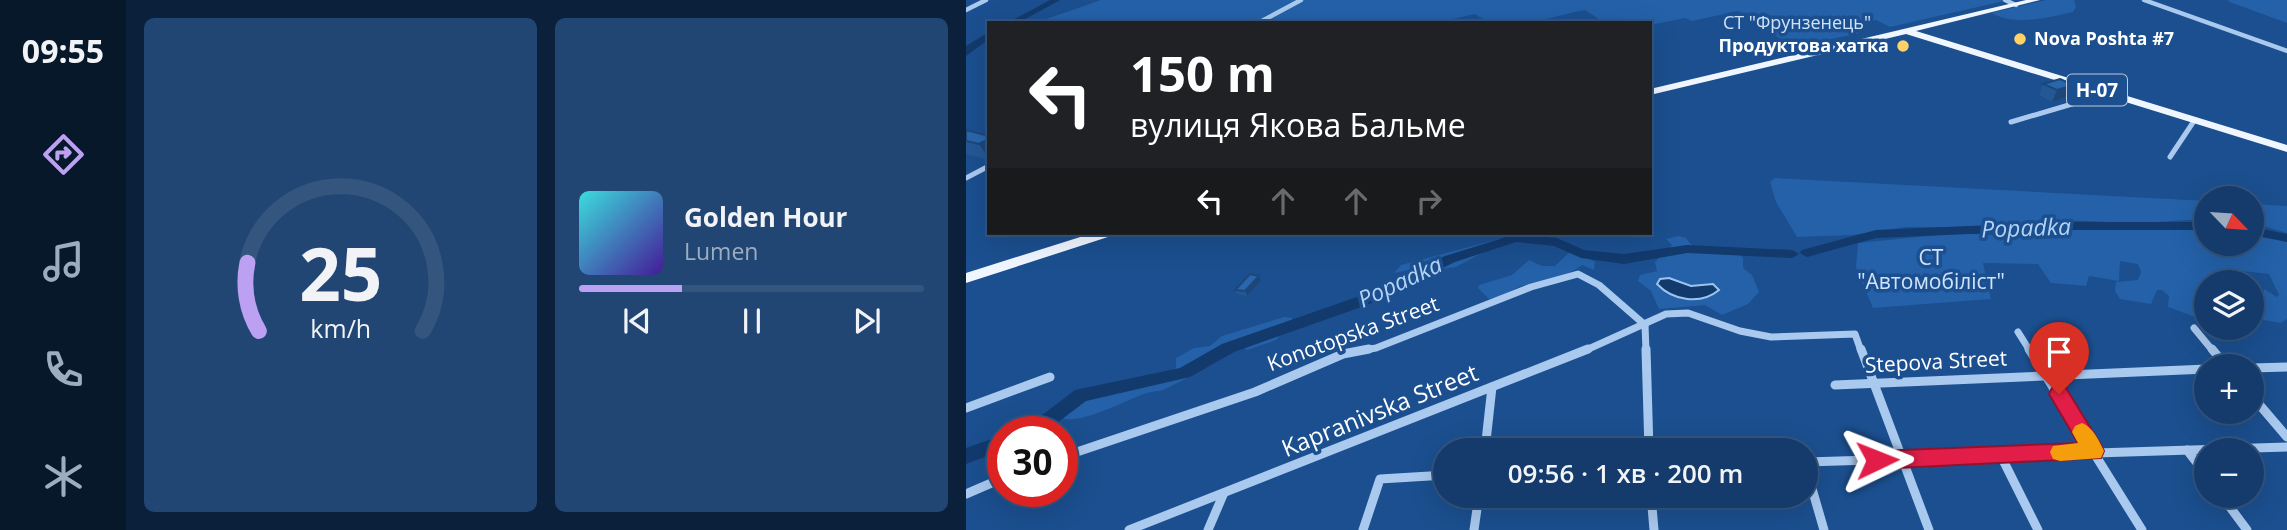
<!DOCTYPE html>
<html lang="uk">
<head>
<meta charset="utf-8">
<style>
	:root { --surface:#143b6b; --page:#214673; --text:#f1f3f6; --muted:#9dadc1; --line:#33557e; --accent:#bca0f2 }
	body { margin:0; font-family:"Open Sans",sans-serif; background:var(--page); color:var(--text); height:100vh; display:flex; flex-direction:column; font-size:26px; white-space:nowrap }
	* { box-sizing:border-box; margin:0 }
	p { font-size:23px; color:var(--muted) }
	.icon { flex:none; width:38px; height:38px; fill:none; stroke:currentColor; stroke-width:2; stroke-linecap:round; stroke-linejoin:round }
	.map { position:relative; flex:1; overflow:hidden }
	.panel { display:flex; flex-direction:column; gap:18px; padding:18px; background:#0b203b; width:840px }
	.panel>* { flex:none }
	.top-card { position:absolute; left:21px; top:21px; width:665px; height:214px; border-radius:0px; box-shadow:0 7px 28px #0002,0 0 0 2px var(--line); background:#202124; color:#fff; overflow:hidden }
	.needle { width:46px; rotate:115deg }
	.tools { position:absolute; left:1228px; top:186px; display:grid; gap:14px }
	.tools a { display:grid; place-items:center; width:70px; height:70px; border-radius:50%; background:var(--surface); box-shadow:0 7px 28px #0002,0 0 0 2px var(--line); font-size:35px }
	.speed { position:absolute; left:21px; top:416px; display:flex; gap:14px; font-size:35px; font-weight:700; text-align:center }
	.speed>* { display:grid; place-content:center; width:91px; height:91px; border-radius:50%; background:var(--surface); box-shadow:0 7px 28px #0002,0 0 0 2px var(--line); line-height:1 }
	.speed .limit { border:10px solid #d22; background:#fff; color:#111 }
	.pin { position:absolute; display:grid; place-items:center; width:60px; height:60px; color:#fff; margin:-72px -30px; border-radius:50% 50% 50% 0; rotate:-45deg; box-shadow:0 0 7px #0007 }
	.pin .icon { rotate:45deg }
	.me { position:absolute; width:77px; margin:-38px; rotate:88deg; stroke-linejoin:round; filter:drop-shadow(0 0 5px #0008) }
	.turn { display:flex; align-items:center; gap:24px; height:147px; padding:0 28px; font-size:32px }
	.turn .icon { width:91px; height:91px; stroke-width:2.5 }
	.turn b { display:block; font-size:49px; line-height:60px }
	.lanes { display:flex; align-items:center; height:66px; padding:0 28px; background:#0003; justify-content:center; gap:35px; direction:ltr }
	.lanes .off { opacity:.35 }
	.panel .card { flex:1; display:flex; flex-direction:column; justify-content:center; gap:10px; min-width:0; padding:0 24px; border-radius:10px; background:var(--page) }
	.panel .dial { align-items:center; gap:0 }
	.dial svg { height:182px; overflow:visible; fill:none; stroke:var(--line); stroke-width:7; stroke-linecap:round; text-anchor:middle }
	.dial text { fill:var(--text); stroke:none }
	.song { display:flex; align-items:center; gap:21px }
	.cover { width:84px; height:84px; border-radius:10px; background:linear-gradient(135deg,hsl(180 70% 55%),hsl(260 70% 35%)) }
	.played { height:7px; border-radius:4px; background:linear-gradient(90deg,var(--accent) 30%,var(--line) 30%) }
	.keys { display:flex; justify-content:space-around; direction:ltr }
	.panel .tiles { flex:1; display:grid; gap:18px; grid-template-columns:repeat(2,1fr) }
	.trip { position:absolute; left:467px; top:438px; width:385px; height:70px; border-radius:35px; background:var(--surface); box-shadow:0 7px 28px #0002,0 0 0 2px var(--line); font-weight:600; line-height:70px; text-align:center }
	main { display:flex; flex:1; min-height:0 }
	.menu { display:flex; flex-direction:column; width:126px; justify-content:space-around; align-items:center; background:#08182b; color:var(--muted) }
	.menu .icon { width:49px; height:49px }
	.menu .active { color:var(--accent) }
	.menu b { font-size:32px; color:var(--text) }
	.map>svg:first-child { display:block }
</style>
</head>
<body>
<main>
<nav class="menu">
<b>09:55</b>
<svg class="icon active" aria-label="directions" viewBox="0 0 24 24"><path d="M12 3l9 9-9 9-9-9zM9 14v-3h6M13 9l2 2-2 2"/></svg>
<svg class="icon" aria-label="music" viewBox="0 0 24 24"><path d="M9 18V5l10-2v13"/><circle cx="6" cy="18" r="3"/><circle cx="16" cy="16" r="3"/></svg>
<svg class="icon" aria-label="phone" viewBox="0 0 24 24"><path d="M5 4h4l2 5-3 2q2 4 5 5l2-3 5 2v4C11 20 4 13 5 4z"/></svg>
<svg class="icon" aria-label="climate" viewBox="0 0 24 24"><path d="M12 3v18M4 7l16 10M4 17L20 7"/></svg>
</nav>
<section class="panel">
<div class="tiles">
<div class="card dial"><svg viewBox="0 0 100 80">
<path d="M14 69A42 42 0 1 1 86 69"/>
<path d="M14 69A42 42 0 0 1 9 39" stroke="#bca0f2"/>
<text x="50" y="56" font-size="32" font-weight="700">25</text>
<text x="50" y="72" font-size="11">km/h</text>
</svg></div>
<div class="card">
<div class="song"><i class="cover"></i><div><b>Golden Hour</b><p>Lumen</p></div></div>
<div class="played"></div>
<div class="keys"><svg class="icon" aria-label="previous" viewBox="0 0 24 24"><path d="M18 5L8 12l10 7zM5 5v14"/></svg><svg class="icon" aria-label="pause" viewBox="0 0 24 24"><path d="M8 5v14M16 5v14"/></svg><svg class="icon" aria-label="next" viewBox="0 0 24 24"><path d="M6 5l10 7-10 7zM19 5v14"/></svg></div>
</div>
</div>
</section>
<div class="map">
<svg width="1321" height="530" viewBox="0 0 1321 530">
	<rect width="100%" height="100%" fill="#1b4f8f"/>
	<!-- green -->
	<g fill="#2461a8" fill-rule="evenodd">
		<polygon points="135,0 330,0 287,23 69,23"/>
		<path d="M337,0H1035L1038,1L924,27L910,20L883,26L894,33L827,47L772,11L726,21L719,18L684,25L659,21L639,23L619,10C586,16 538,35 509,14L469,23H295Z"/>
		<path d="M1080,0H1108L1110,7L1107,12C1080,18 1050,26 1025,13Z"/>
		<polygon points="1321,0 1321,23 1261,1 1264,0"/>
		<polygon points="809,178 1241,201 1241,219 1170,223 1097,220 1051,227 940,227 887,235 831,237 810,202 804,182"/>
		<polygon points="1286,204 1321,206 1321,233 1286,223"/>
		<polygon points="1156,227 1241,228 1241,243 1286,243 1286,233 1321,240 1321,319 1315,323 1286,318 1286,299 1297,301 1298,289 1311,297 1313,295 1303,274 1259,269 1262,282 1241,282 1241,299 1229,297 1241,302 1241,316 1229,317 1202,307 1203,296 1196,290 1191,290 1185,304 1154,299 1149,291 1150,282 1172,280 1175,272 1172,264 1154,261 1153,281 1123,276 1120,286 1085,283 1072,264 1017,263 1025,299 907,308 890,267 892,243 991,233 1057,237 1099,229"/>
		<path d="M712,236L720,238C735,261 746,250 769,250L777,258V268L786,275L793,292L782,304L756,315L739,305L693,309L685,291L672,281L674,275L691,271L689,262L706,245L700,239ZM712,280C725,288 739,286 753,290C736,305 727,298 707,294Z"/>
		<polygon points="533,239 535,243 490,267 470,270 457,267 428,273 435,265"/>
		<path d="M607,249L629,262L628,270L616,265C602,277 577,280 559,285C547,288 540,296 523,299L512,288L513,285L546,275L563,260L576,266H589Z"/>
		<path d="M318,317L326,318V322L310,340L281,350L278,348L281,341C266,339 263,355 252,361C234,370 217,381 199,389C193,392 185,391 178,394C160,400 108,429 92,416L122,398L181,385L210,368V358L228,348L244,346L256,336Z"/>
	</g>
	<!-- water -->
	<path fill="#123a6d" stroke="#9cc4f0" stroke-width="2" d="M703,278L725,286L747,284L753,290C735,305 707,301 691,284L694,279Z"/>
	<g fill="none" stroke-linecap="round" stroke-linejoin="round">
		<!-- river -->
		<g fill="#123a6d" fill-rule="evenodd">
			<polygon points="84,0 94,0 52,23 41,23"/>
			<polygon points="23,32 23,39 0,56 0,46"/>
			<polygon points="1095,222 1241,222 1241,230 1095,230 910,238 841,257 834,253 836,250 910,230"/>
			<polygon points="1286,227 1321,234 1321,242 1286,235"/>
			<polygon points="550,234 591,238 618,250 658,254 721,245 826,250 833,254 826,258 721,253 658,264 615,258 588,246 550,242 489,262 401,305 268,352 224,377 120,401 79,432 52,432 55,427 66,423 109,390 214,368 256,344 391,297 479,256"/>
			<polygon points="37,435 37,450 0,464 0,448"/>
		</g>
		<!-- minor-far3 -->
		<g stroke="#a9c9ee" stroke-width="4.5">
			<polyline points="1039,0 1050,5"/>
			<polyline points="1178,0 1321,51"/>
			<polyline points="0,10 20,0"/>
			<polyline points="292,23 335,0"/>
		</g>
		<!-- minor-far2 -->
		<g stroke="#a9c9ee" stroke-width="5">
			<polyline points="1045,122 1140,94"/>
			<polyline points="1204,157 1228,121"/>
			<polyline points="0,178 23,166"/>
		</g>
		<!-- minor-far1 -->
		<g stroke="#a9c9ee" stroke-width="7">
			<polyline points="679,325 680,351"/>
			<polyline points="1228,328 1247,351"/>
			<polyline points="1052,332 1064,351"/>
			<polyline points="393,351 410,348 565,287 612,274 633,285 679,325"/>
			<polyline points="618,351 700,314 722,313 774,331 805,337 889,334 895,351"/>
		</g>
		<!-- minor -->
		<g stroke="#a9c9ee" stroke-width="9">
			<polyline points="680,349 683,450"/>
			<polyline points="895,349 963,530"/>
			<polyline points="1063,349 1176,530"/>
			<polyline points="1246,349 1260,366"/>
			<polyline points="1286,368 1321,367"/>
			<polyline points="869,385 1241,369"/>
			<polyline points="1286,396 1321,437"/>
			<polyline points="0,408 84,377"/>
			<polyline points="519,450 526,387"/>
			<polyline points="1221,450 1241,476"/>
			<polyline points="1034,454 1072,530"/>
			<polyline points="96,457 289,392 377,354 403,349"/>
			<polyline points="840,462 1321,447"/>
			<polyline points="840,468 858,530"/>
			<polyline points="0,494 37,478"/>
			<polyline points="685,495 688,530"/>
			<polyline points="1255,495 1281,530"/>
			<polyline points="163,530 622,349"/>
			<polyline points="242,530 257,495"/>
			<polyline points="397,530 414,479 480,475"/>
			<polyline points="508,530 513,495"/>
		</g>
		<!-- primary -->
		<g fill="#f0f6ff" fill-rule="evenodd">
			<polygon points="1060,0 1074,0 950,31 1321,145 1321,152 940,34 684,95 684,89"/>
			<polygon points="127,233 147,233 145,236 0,283 0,273"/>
		</g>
	</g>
	<!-- wall -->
	<g fill="#245895">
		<polygon points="1077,84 1108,85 1103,96 1086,102 1073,95"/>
		<polygon points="0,130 23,136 23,160 0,154"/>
		<polygon points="293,276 295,281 281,296 271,294 269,290"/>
	</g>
	<!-- shaded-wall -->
	<g fill="#1d4779">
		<polygon points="1108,85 1103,96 1086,102 1091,90"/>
		<polygon points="23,139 23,159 13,144"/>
		<polygon points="293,276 295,281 281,296 279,291"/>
	</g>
	<!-- building -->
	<g fill="#2a66ad" stroke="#1d4779" stroke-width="2">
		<polygon points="1094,79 1108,85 1091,90 1077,84"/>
		<polygon points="0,130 23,136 23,139 13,144 0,141"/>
		<polygon points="284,274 293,276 279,291 269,290"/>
	</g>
	<!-- route -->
	<polygon fill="#e11d48" stroke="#92132f" stroke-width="2" points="1093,386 1100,388 1135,445 1138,451 1135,458 911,469 903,466 900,460 903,453 911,451 1112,443 1083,394 1086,388"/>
	<!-- slow -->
	<path fill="#f59e0b" d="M1116,423C1127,427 1133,441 1138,451L1135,458L1094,461L1087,459L1084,452L1087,446L1112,443L1106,432L1109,426Z"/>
	<!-- markers -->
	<g fill="#ffd166" stroke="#1b4f8f" stroke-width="2.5">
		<circle cx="1054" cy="39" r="7"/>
		<circle cx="937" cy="46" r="7"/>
	</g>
	<g text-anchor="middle" stroke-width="7" stroke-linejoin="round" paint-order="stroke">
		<!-- far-park labels -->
		<g font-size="18" fill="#cfe3fa" stroke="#1b4f8f">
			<text x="831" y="29">СТ "Фрунзенець"</text>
		</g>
		<!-- far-poi labels -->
		<g font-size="18" font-weight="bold" fill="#fff" stroke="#1b4f8f" text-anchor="start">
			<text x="1068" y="45">Nova Poshta #7</text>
			<text x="923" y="52" text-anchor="end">Продуктова хатка</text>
		</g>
		<!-- shield labels -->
		<rect fill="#1b4f8f" stroke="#bbcadd" stroke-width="2" x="1101" y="74.5" width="60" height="31" rx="5"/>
		<g font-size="19" font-weight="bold" fill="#fff">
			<text x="1131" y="97">Н-07</text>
		</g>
		<!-- park labels -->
		<g font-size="21" fill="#cfe3fa" stroke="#1b4f8f">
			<text x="965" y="265">СТ<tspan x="965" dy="24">"Автомобіліст"</tspan></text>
		</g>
		<!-- street labels -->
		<g font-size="21" fill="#fff" stroke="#1b4f8f">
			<text transform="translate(387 334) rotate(-20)" y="7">Konotopska Street</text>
			<text transform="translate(970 362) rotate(-3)" y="7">Stepova Street</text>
		</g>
		<!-- water labels -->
		<g font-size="23" font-style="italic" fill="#b5d3f5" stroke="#1b4f8f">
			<text transform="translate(1060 228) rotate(-2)" y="8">Popadka</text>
			<text transform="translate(434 282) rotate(-25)" y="8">Popadka</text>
		</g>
		<!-- near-street labels -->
		<g font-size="24" fill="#fff" stroke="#1b4f8f">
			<text transform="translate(414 411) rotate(-22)" y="8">Kapranivska Street</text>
		</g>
	</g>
</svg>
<div class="tools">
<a><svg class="needle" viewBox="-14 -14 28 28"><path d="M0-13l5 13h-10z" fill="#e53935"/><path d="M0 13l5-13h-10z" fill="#9dadc1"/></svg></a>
<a><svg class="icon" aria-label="layers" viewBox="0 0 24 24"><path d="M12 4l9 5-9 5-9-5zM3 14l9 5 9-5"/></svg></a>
<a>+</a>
<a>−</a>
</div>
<div class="speed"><div class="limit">30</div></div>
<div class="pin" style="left:1093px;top:394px;background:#d93025"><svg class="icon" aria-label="arrive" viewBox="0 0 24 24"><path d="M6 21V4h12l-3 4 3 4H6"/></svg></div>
<svg class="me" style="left:911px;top:460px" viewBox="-20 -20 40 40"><path d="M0-17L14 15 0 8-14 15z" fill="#e11d48" stroke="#fff" stroke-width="4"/></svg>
<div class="trip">09:56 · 1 хв · 200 m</div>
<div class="top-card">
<div class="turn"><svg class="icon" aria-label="left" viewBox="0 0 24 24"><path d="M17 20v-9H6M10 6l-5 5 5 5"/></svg><div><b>150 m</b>вулиця Якова Бальме</div></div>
<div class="lanes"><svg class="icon" aria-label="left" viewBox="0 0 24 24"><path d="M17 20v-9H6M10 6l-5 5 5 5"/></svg><svg class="icon off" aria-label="ahead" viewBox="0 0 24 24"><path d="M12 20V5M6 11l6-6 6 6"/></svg><svg class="icon off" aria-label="ahead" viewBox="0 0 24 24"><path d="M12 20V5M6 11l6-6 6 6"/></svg><svg class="icon off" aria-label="right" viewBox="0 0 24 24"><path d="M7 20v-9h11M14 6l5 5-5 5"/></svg></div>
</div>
</div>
</main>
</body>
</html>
